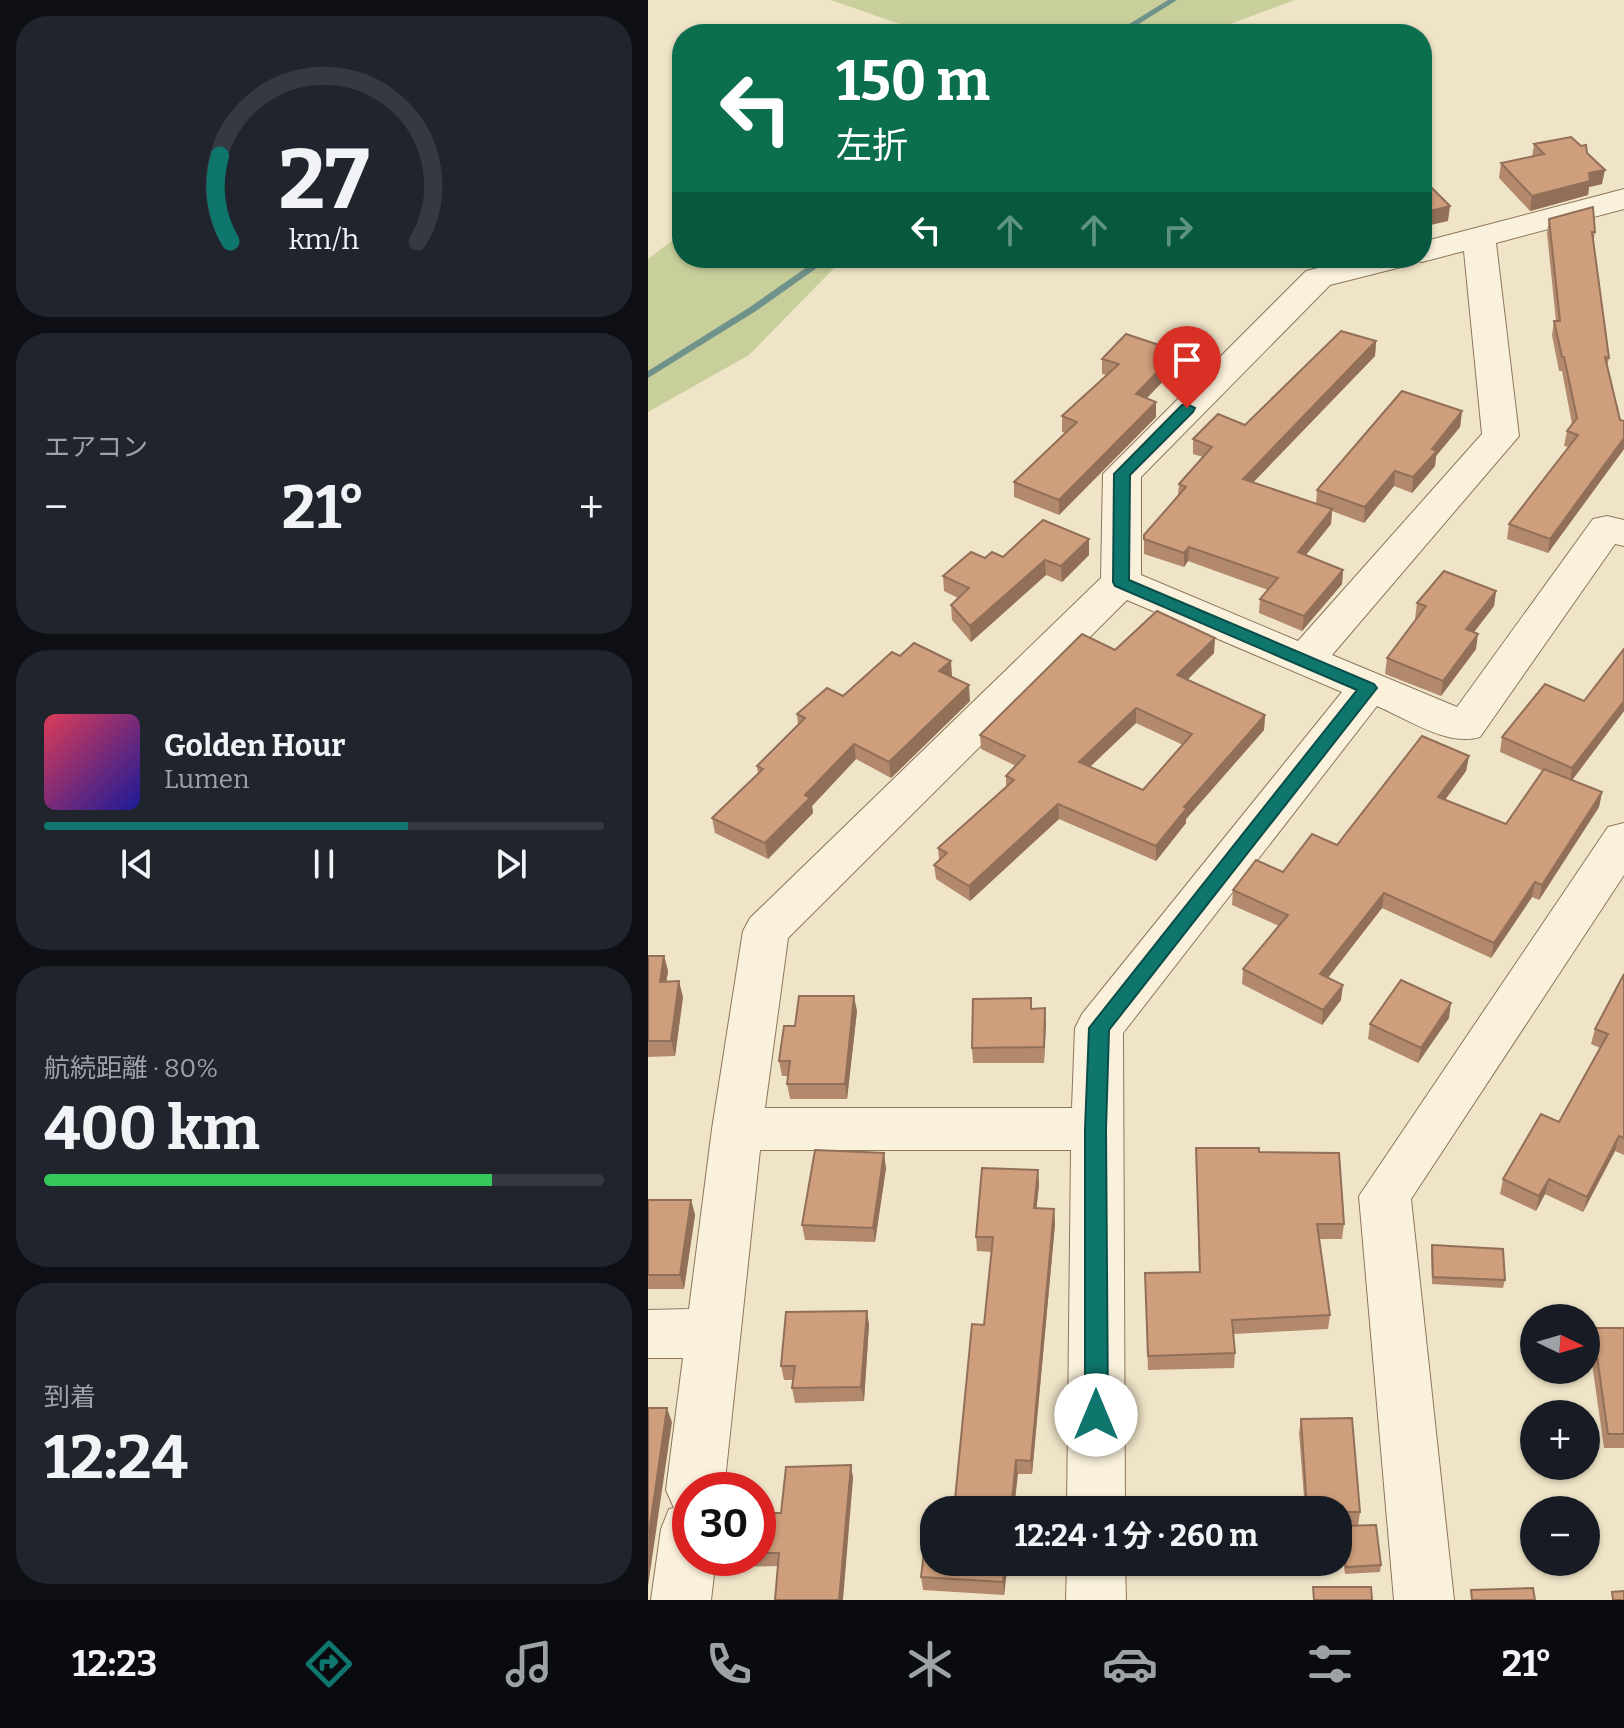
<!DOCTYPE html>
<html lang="ja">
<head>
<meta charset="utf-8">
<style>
	:root { --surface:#171b24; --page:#20242c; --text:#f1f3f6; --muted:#9ea1a6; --line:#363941; --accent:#0f766e }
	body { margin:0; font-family:Bitter,"Noto Sans JP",serif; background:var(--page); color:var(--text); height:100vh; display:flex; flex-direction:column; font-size:30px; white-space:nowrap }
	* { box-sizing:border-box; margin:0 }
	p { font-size:26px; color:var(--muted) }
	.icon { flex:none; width:44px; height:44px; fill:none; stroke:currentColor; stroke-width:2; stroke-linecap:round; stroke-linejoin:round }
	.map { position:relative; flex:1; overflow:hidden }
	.sheet { display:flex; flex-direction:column; gap:16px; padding:16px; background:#0d0f14; width:648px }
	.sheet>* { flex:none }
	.top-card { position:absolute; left:24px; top:24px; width:760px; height:244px; border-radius:32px; box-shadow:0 2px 6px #0004; background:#0b6e4f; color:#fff; overflow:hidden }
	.needle { width:52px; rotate:95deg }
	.controls { position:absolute; left:872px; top:1304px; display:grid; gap:16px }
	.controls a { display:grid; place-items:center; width:80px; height:80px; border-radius:50%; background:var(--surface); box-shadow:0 2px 6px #0004; font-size:40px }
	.speed { position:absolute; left:24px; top:1472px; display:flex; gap:16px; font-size:40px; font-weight:700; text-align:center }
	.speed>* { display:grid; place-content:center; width:104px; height:104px; border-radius:50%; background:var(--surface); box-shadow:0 2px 6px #0004; line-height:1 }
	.speed .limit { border:12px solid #d22; background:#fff; color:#111 }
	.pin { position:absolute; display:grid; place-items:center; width:68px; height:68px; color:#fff; margin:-82px -34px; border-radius:50% 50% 50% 0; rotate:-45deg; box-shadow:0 0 8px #0007 }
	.pin .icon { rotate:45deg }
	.me { position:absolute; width:88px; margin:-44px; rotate:0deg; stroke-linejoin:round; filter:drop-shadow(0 0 6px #0008) }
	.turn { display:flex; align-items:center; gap:28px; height:168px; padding:0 32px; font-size:36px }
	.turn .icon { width:104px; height:104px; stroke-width:2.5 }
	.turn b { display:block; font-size:56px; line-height:68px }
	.lanes { display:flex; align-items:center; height:76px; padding:0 32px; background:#0003; justify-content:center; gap:40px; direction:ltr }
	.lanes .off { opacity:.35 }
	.big { font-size:60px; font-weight:700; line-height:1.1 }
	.sheet .tile { flex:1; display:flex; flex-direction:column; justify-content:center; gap:12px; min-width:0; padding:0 28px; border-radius:32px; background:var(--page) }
	.sheet .dial { align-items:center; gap:0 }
	.dial svg { height:208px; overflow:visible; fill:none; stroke:var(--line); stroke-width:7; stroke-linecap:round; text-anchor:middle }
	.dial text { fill:var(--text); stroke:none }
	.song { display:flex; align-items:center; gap:24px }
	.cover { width:96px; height:96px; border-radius:12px; background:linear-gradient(135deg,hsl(350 70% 55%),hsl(240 70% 35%)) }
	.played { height:8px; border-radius:4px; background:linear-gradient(90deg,var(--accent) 65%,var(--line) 65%) }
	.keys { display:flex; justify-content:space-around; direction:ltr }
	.heat { display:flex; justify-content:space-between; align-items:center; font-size:44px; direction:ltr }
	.charge { height:12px; border-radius:6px; background:linear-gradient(90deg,#34c759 80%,var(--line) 0) }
	.trip { position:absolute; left:272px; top:1496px; width:432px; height:80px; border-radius:32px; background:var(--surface); box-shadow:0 2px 6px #0004; font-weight:700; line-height:80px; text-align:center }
	.menu { display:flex; height:128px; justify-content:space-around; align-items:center; background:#090b0e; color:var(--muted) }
	.menu .icon { width:56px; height:56px }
	.menu .active { color:var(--accent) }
	.menu b { font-size:36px; color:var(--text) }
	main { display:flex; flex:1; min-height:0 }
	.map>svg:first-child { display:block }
</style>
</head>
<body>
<main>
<section class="sheet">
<div class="tile dial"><svg viewBox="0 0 100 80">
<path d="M14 69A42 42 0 1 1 86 69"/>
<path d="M14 69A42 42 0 0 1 10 36" stroke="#0f766e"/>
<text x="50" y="56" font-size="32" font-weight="700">27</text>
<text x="50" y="72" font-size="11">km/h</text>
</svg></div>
<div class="tile"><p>エアコン</p>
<div class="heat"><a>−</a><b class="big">21°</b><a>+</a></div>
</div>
<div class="tile">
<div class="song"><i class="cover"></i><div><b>Golden Hour</b><p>Lumen</p></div></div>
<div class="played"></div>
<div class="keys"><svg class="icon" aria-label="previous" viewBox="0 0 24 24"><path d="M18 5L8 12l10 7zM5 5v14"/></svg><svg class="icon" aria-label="pause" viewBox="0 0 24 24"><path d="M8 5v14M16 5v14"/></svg><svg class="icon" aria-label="next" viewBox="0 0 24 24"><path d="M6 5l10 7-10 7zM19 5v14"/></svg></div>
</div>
<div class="tile"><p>航続距離 · 80%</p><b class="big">400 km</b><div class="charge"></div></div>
<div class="tile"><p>到着</p><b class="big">12:24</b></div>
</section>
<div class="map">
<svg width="976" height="1600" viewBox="0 0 976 1600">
	<rect width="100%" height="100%" fill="#f0e4c8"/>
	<!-- green -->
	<g fill="#c9cf9b">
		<polygon points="183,0 647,0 555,34 280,34"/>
		<polygon points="34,233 34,258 196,258 101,355 0,412 0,259"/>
	</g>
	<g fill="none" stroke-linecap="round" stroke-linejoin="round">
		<!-- stream -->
		<g fill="#6f938a" fill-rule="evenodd">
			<polygon points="520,0 529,0 475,34 465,34"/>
			<polygon points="172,258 183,258 108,311 0,378 0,371 102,307"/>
		</g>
		<!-- minor casing -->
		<g stroke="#8d765c" stroke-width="2">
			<g id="minor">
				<path d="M976,189V209L848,243L871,436L684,655L809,707L945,519L959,516L976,520V546L967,544L832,737C800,747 759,719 729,706L475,1033L477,1510H419L423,1150H112L76,1490H42V1558H68L63,1600H3L13,1529L21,1509L26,1508L18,1490L35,1358H0V1310L41,1309L64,1129L95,931L102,918L453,578L455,474L658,271L709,258H774V242ZM816,251L834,434L650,641L493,575V477L682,285L761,265L765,260L774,262ZM479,600L694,692L434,1014L427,1028L424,1108H117L140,938Z"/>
				<polygon points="976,823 976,875 763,1199 806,1600 746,1600 711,1196 960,827"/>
				<polygon points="419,1562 477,1562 478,1600 418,1600"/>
			</g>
		</g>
		<!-- minor -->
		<use href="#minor" fill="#faf1dc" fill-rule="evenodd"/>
	</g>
	<!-- wall -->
	<g fill="#b2896c" fill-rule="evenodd">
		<polygon points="886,144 939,153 954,184 941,187 940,195 882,211 851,178 853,163 884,157"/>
		<polygon points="901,219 947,232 945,244 961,358 959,367 972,420 976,421 976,449 900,553 859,539 861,524 921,447 916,446 919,431 924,424 914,371 911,371 904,335 906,321 908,321 899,233"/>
		<polygon points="728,341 727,356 605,482 668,504 669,490 814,411 812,427 788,456 787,466 764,493 746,486 716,523 684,511 683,524 658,555 695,570 694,584 654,631 611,613 612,599 620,590 540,561 536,567 496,554 496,535 530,495 531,484 555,457 545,454 545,439 597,425"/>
		<polygon points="517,347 517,359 521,375 499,398 508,402 508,417 411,515 366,497 366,482 418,433 414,432 414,416 459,375 454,374 454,359"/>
		<polygon points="441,555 414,582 398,575 323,642 304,620 303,605 310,598 296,591 295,576 337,558"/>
		<polygon points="848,591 846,606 826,632 828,649 793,696 737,674 739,658 769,619 767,619 769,603"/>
		<path d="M467,650L566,653L539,680L617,715L616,730L538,819V823L508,861L411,819L322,901L288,879L286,865L291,860L290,848L358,787V776L368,766L333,749L332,735ZM488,723L535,745L495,790L442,767Z"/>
		<polygon points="252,656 303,661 303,677 322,701 243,778 208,759 164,806 165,813 120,859 67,833 64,818 110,773 109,766 150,725 149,714 195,696"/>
		<polygon points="936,701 976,711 924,780 954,792 951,807 891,900 884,897 843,958 734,908 680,978 693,1000 674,1025 594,984 595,969 631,926 584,905 585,890 635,872 689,845 821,756 818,771 797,800 858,824 895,771 852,752 854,737"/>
		<polygon points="0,956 16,956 20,971 18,982 35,997 27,1056 0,1057"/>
		<polygon points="976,974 976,1155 967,1151 935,1212 897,1194 888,1211 852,1194 855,1179 911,1122 952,1048 943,1044 947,1029"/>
		<polygon points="383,1008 397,1008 396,1063 325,1063 324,1048"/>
		<polygon points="209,1011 199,1099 142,1099 139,1084 140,1076 134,1076 131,1061"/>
		<polygon points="801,1018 770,1063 720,1039 722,1024"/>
		<polygon points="548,1148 611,1152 696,1224 694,1239 671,1239 682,1315 680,1329 585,1334 587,1353 586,1368 500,1370 497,1273 551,1272"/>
		<polygon points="238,1168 227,1242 157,1240 154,1225"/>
		<polygon points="390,1170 391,1185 388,1208 406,1209 407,1224 384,1474 370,1474 336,1325 344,1252 329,1251 328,1237"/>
		<polygon points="0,1200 43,1200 47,1215 36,1289 0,1289"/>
		<polygon points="784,1245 857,1280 855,1288 784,1284 783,1253"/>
		<polygon points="219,1311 221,1325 216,1401 147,1403 144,1388 145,1380 136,1380 133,1366"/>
		<polygon points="945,1328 976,1328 976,1448 956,1448 941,1342"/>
		<polygon points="653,1419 712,1512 710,1526 690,1526 690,1510 657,1510 651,1433"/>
		<polygon points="203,1465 205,1479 130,1566 88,1567 85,1558 110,1558 110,1513 133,1513"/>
		<polygon points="693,1526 733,1565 732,1572 697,1574 692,1533"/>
		<polygon points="360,1562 356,1595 275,1590 273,1577"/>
	</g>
	<!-- shaded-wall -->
	<g fill="#916f58">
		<polygon points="957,170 954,184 941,187 940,195 882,211 884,196 941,173"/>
		<polygon points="802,206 800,221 774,227 774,213"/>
		<polygon points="728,341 727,356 595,493 595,479"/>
		<polygon points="517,347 517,362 508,356"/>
		<polygon points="521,360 521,375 488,409 488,394"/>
		<polygon points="508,402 508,417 411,515 411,500"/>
		<polygon points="814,411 812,427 788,456 787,466 764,493 765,477 784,449"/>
		<polygon points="976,438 976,449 900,553 902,539"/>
		<polygon points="747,471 746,486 716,523 717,507"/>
		<polygon points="684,509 683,524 648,567 650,552"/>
		<polygon points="441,539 441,555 414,582 413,566"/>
		<polygon points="541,547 540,561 536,567 536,553"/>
		<polygon points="397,560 398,575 323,642 322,626"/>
		<polygon points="695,570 694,584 654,631 656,616"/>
		<polygon points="848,591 846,606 816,645 818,629"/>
		<polygon points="830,634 828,649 793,696 795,681"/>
		<polygon points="567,638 566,653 529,690 529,675"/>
		<polygon points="303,661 304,676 293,687 291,671"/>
		<polygon points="321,685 322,701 243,778 241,762"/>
		<polygon points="976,701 976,711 922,783 924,768"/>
		<polygon points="488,708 488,723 431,777 431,762"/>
		<polygon points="617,715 616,730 538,819 538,823 508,861 508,846 536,807"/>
		<polygon points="206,744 208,759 164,806 165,813 120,859 117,843 157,795"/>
		<polygon points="821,756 818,771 788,812 790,797"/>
		<polygon points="954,792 951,807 891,900 894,885"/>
		<polygon points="410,804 411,819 322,901 321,886"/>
		<polygon points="887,882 884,897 843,958 846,943"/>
		<polygon points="736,893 734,908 671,989 672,974"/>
		<polygon points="16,956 20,971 16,997 12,982"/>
		<polygon points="31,981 35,997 27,1056 23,1041"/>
		<polygon points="695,985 693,1000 674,1025 675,1010"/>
		<polygon points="206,996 209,1011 199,1099 197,1084"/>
		<polygon points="803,1003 801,1018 770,1063 773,1048"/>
		<polygon points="397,1008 398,1024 396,1063 396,1047"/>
		<polygon points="971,1136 967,1151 935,1212 939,1197"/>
		<polygon points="236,1153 238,1168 227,1242 225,1228"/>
		<polygon points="390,1170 391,1185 387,1223 386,1208"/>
		<polygon points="901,1179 897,1194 888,1211 891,1196"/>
		<polygon points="43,1200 47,1215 36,1289 32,1275"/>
		<polygon points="406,1209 407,1224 384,1474 383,1461"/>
		<polygon points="219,1311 221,1325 216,1401 213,1387"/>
		<polygon points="19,1408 24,1422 0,1586 0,1540"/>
		<polygon points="368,1460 370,1474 366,1510 363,1510"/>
		<polygon points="203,1465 205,1479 195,1600 191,1600"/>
		<polygon points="357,1562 360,1562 356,1595 355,1582"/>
	</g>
	<!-- building -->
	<g fill="#cf9f7d" stroke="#916f58" stroke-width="2" fill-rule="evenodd">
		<polygon points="923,137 933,146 938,145 939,153 957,170 941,173 942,181 884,196 853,163 896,154 886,144"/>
		<polygon points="774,180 776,180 802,206 774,213"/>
		<polygon points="945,207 947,232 944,232 961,358 957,357 972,420 976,421 976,438 902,539 861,524 930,435 919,431 929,418 916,357 914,357 906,321 912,321 901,219"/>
		<polygon points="693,331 728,341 595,479 684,509 650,552 695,570 656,616 612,599 630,578 541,547 536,553 496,539 496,535 538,487 531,484 564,447 545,439 570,414 597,425"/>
		<polygon points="478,334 517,347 508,356 521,360 488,394 508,402 411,500 366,482 429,422 414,416 471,364 454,359"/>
		<polygon points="754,391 814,411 784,449 789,451 765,477 747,471 717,507 669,490"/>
		<polygon points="395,520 441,539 413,566 397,560 322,626 303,605 321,588 295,576 323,552 337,558 344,552 355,557"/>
		<polygon points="796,571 848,591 818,629 830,634 795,681 739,658 778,606 769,603"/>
		<path d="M509,611L567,638L529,675L617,715L536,807L539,808L508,846L410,804L321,886L286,865L299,853L290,848L366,780L358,776L377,756L332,735L434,634L467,650ZM488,708L544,734L495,790L431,762Z"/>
		<polygon points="266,643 303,661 291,671 321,685 241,762 206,744 157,795 162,798 117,843 64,818 115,769 109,766 157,718 149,714 179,688 195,696 244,652 252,656"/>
		<polygon points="976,649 976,701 924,768 854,737 897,684 936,701"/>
		<polygon points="774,736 821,756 790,797 858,824 896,769 954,792 894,885 887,882 846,943 736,893 672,974 695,985 675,1010 595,969 640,915 585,890 608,860 635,872 664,834 689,845"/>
		<polygon points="0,956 16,956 12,982 31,981 23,1041 0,1041"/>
		<polygon points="976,974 976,1138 971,1136 939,1197 901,1179 891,1196 855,1179 893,1114 911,1122 960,1034 947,1029"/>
		<polygon points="753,980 803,1003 773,1048 722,1024"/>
		<polygon points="151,996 206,996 197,1084 139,1084 142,1061 131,1061 136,1026 147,1026"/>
		<polygon points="383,998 383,1009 397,1008 396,1047 324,1048 325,999"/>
		<polygon points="548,1148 611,1148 611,1152 691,1153 696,1224 669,1224 682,1315 584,1320 587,1353 500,1356 497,1273 552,1272"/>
		<polygon points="167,1150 236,1153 225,1228 154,1225"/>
		<polygon points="334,1168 390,1170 386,1208 406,1209 383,1461 368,1460 363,1510 306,1510 324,1324 336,1325 345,1237 328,1237"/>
		<polygon points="0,1200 43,1200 32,1275 0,1275"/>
		<polygon points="784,1245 855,1249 857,1280 785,1277"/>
		<polygon points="219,1311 213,1387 144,1388 147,1366 133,1366 138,1312"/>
		<polygon points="945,1328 976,1328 976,1434 960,1434"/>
		<polygon points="0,1408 19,1408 0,1540"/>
		<polygon points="704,1418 712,1512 690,1512 690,1510 659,1510 653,1419"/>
		<polygon points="203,1465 191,1600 127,1600 131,1553 110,1553 110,1513 133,1513 138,1467"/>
		<polygon points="281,1510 286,1510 286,1562 357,1562 355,1582 273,1577"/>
		<polygon points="728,1525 733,1565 698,1567 693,1526"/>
		<polygon points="665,1587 723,1587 724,1600 666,1600"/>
		<polygon points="885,1588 887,1600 824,1600 823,1590"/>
		<polygon points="976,1591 976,1600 965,1600 964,1592"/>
	</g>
	<!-- route -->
	<polygon fill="#0f766e" stroke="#0a4d48" stroke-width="2" points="539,404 547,408 545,412 482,475 481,580 726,684 729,688 461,1030 458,1129 460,1415 456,1422 448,1425 440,1422 437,1415 437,1129 441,1028 709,690 467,586 465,582 466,474 534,405"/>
</svg>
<div class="controls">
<a><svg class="needle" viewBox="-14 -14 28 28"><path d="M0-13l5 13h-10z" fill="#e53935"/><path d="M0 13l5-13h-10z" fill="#9ea1a6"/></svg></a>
<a>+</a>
<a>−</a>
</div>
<div class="speed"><div class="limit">30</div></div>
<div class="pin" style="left:539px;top:408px;background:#d93025"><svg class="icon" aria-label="arrive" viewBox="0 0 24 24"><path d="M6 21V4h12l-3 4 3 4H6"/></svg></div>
<svg class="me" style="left:448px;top:1415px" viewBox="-20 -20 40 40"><circle r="19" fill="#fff"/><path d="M0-13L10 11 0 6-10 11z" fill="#0f766e"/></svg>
<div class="trip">12:24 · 1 分 · 260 m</div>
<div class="top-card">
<div class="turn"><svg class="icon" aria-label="left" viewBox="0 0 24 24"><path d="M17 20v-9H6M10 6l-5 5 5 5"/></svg><div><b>150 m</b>左折</div></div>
<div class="lanes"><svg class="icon" aria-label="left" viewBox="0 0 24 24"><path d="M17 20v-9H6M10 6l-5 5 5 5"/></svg><svg class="icon off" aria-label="ahead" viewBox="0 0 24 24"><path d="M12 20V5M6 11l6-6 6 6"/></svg><svg class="icon off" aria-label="ahead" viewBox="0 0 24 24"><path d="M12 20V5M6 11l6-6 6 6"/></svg><svg class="icon off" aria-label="right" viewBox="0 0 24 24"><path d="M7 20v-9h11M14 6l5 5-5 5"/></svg></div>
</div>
</div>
</main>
<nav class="menu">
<b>12:23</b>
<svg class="icon active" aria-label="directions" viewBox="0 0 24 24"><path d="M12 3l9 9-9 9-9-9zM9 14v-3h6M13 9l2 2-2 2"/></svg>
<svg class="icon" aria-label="music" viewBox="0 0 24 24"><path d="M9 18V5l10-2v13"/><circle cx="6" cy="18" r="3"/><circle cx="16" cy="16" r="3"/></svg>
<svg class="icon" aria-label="phone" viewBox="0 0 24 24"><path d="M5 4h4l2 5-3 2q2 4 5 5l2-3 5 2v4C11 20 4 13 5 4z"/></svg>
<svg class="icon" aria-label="climate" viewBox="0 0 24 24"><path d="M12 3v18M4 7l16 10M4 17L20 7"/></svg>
<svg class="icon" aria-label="car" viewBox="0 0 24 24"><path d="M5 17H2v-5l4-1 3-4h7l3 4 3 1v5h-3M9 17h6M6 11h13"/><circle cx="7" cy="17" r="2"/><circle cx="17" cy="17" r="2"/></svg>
<svg class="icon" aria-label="filters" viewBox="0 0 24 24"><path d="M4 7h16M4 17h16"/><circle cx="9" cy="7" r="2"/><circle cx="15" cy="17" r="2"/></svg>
<b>21°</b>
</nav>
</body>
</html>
